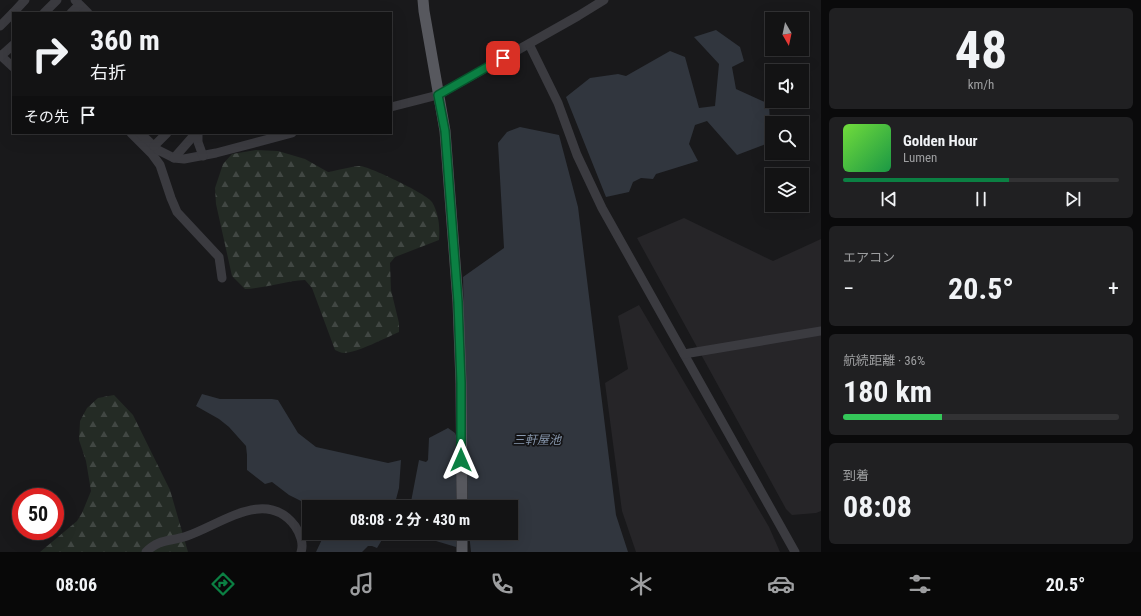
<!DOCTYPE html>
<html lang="ja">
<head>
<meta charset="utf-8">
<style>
	:root { --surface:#131314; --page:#202022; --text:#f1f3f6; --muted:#9d9ea0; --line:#323234; --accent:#0b8043 }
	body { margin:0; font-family:"Roboto Condensed","Noto Sans JP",sans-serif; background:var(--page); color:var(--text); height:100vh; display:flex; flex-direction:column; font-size:15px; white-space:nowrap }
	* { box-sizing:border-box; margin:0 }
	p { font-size:13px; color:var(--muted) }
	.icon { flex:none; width:22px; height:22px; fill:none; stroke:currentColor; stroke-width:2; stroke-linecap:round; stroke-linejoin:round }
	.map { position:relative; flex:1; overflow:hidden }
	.side { display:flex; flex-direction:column; gap:8px; padding:8px; background:#0a0a0b; width:320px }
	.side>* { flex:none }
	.top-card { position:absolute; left:12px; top:12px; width:380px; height:122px; border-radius:0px; box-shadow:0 4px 16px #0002,0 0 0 1px var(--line); background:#131314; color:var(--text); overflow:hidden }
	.needle { width:26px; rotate:171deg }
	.controls { position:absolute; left:765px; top:12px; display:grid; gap:8px }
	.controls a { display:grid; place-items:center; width:44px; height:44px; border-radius:0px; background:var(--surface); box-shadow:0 4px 16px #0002,0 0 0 1px var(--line); font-size:20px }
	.speed { position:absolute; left:12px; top:488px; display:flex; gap:8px; font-size:20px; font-weight:700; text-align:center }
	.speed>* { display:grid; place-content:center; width:52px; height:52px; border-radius:50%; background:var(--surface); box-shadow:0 4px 16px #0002,0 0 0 1px var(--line); line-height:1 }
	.speed .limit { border:6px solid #d22; background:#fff; color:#111 }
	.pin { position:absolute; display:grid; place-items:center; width:34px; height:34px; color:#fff; margin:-17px; border-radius:8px; box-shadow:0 2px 6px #0006 }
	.me { position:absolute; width:44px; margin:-22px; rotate:0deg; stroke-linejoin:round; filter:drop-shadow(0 0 3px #0008) }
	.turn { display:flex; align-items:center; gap:14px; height:84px; padding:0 12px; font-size:18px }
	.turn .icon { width:52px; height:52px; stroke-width:2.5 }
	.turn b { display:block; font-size:28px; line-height:34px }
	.then { display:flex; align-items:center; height:38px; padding:0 12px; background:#0003; gap:8px; font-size:15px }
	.big { font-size:30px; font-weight:700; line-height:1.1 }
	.side .tile { flex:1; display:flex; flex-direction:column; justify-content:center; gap:6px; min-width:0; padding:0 14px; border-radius:6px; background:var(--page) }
	.side .dial { align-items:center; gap:0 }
	.dial b { font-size:52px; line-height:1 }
	.song { display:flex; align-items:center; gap:12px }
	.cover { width:48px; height:48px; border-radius:6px; background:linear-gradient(135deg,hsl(100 70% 55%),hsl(140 70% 35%)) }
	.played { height:4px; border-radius:2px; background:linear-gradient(90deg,var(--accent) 60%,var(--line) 60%) }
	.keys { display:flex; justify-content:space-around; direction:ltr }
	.heat { display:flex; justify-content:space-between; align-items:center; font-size:22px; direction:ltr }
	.charge { height:6px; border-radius:3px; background:linear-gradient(90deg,#34c759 36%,var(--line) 0) }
	.trip { position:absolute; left:302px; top:500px; width:216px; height:40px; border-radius:0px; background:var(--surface); box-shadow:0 4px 16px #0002,0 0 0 1px var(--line); font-weight:700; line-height:40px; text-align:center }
	.tab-bar { display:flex; height:64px; justify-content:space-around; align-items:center; background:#080808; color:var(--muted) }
	.tab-bar .icon { width:28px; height:28px }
	.tab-bar .selected { color:var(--accent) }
	.tab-bar b { font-size:18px; color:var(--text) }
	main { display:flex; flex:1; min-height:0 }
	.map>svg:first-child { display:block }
</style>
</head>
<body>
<main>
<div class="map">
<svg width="821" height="552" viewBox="0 0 821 552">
	<defs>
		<pattern id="forest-firs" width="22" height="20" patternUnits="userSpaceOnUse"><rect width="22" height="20" fill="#242b25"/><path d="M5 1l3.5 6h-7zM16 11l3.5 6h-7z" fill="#414743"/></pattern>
	</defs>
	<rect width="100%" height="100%" fill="#19191b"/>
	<!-- built -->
	<g fill="#262528">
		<polygon points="684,218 773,261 821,239 821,511 816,513 792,515 786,509 637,238"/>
		<polygon points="639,305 769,527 780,552 636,552 622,511 605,383 628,369 618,316"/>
	</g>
	<!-- forest -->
	<g fill="url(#forest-firs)">
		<path d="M256,150L278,151L305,159L328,172C334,171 357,165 361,166C372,168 427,194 432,202C439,214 440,227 439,240L395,257L390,263L391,290L399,323V332C388,337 356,353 344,353C341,353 338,351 335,350L312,288L305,280C285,281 266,288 245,289L232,276L216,204L215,188L223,164L232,154Z"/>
		<polygon points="114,395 133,415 170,490 188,552 40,552 77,521 82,513 91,491 86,461 79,440 80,421 87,408 98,398"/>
	</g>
	<!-- water -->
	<g fill="#31363e">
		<polygon points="716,30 740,47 744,61 732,67 736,89 769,104 771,142 737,155 707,121 695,125 689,144 698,161 656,174 653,179 641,178 633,182 629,192 606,197 566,97 590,78 618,74 626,76 670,51 685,57 699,108 715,106 719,64 694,37"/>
		<polygon points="520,127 559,135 578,207 616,515 628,552 471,552 469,533 511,533 511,507 468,507 463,277 504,248 498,143 507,132"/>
		<polygon points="202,394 220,399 272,399 278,400 298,433 316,447 388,463 401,460 399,488 394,507 313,507 289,495 272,482 265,484 247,470 247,455 246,446 229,427 219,419 196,406"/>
		<polygon points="448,428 455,433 457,438 456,507 410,507 419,460 426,462 428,460 429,438"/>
		<polygon points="325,533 386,533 377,548 372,546 368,546 362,552 316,552"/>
		<polygon points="427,533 456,533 456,547 436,541"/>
	</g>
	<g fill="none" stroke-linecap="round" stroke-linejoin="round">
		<!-- minor -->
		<g stroke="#3b3b40" stroke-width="9">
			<polyline points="75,0 88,13"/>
			<polyline points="13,13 25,0"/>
			<polyline points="44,13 57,0"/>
			<polyline points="71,13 79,5"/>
			<polyline points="0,26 13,13"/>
			<polyline points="529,44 558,103 577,155 602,208 795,552"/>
			<polyline points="0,55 13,67"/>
			<polyline points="1,56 13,45"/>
			<polyline points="391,107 438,95 578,16 604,0"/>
			<polyline points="131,133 152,154 160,165 171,198 177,212 219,257 222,278"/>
			<polyline points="140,133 158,150 174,158 184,159 216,153 292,133"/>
			<polyline points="198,133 198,142 203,156"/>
			<polyline points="154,146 167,133"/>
			<polyline points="174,158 196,133"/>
			<polyline points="684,354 821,331"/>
			<path d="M146,552C160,538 170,542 187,536C220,525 266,487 295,526C300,533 304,544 301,552"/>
		</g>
		<!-- major -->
		<g stroke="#57585e" stroke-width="11">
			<polyline points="423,0 424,11 445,131 458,302 461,383 462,507"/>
			<polyline points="462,533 462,552"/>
		</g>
	</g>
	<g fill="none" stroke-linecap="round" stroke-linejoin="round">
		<!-- route casing -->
		<g stroke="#07532c" stroke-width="10">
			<polyline id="route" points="461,460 461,383 458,302 445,131 438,95 503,58"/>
		</g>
		<!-- route -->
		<use href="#route" stroke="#0b8043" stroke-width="7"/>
	</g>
	<g text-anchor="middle" stroke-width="3.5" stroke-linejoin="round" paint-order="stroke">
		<!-- water labels -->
		<g font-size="12" font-style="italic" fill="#8999af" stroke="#141416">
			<text x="537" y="444">三軒屋池</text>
		</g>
	</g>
</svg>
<div class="controls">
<a><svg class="needle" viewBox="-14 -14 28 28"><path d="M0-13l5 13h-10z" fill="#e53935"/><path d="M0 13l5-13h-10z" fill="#9d9ea0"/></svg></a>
<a><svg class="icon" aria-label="sound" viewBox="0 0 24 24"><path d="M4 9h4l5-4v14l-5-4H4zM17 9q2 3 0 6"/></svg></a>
<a><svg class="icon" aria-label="search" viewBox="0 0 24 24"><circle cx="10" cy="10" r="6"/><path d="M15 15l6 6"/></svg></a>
<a><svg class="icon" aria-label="layers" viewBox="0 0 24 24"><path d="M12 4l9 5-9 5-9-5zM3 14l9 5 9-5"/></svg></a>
</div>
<div class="speed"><div class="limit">50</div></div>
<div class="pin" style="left:503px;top:58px;background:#d93025"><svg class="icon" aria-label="arrive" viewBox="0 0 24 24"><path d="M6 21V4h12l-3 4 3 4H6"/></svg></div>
<svg class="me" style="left:461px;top:460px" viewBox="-20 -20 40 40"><path d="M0-17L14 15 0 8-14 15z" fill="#0b8043" stroke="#fff" stroke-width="4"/></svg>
<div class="trip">08:08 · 2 分 · 430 m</div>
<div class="top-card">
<div class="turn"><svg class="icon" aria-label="right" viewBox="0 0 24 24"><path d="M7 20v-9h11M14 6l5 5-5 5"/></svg><div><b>360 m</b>右折</div></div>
<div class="then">その先<svg class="icon" aria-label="arrive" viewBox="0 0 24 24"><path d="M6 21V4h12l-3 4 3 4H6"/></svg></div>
</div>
</div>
<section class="side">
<div class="tile dial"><b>48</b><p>km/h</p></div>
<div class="tile">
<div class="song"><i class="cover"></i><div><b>Golden Hour</b><p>Lumen</p></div></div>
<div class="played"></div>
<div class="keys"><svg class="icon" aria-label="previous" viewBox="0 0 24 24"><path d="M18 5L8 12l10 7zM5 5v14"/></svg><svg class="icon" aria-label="pause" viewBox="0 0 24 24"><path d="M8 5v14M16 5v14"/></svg><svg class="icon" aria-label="next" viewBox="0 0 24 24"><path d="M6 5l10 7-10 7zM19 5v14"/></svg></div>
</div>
<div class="tile"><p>エアコン</p>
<div class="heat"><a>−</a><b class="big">20.5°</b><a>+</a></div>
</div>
<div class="tile"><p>航続距離 · 36%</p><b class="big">180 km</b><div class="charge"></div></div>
<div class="tile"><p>到着</p><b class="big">08:08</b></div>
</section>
</main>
<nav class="tab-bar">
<b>08:06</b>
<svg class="icon selected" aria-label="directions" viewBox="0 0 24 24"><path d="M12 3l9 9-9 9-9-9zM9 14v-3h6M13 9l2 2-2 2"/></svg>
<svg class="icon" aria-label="music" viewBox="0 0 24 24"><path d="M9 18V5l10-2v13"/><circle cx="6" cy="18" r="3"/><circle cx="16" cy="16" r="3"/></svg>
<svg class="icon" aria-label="phone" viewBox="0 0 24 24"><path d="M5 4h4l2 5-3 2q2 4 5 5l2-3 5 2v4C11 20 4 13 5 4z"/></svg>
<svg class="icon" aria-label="climate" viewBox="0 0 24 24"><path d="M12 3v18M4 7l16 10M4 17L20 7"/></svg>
<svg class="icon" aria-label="car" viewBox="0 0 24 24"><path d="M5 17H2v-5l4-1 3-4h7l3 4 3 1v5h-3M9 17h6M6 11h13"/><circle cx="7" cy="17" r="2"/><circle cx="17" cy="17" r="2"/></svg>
<svg class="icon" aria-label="filters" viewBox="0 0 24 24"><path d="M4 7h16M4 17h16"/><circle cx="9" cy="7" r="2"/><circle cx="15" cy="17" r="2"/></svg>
<b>20.5°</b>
</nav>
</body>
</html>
